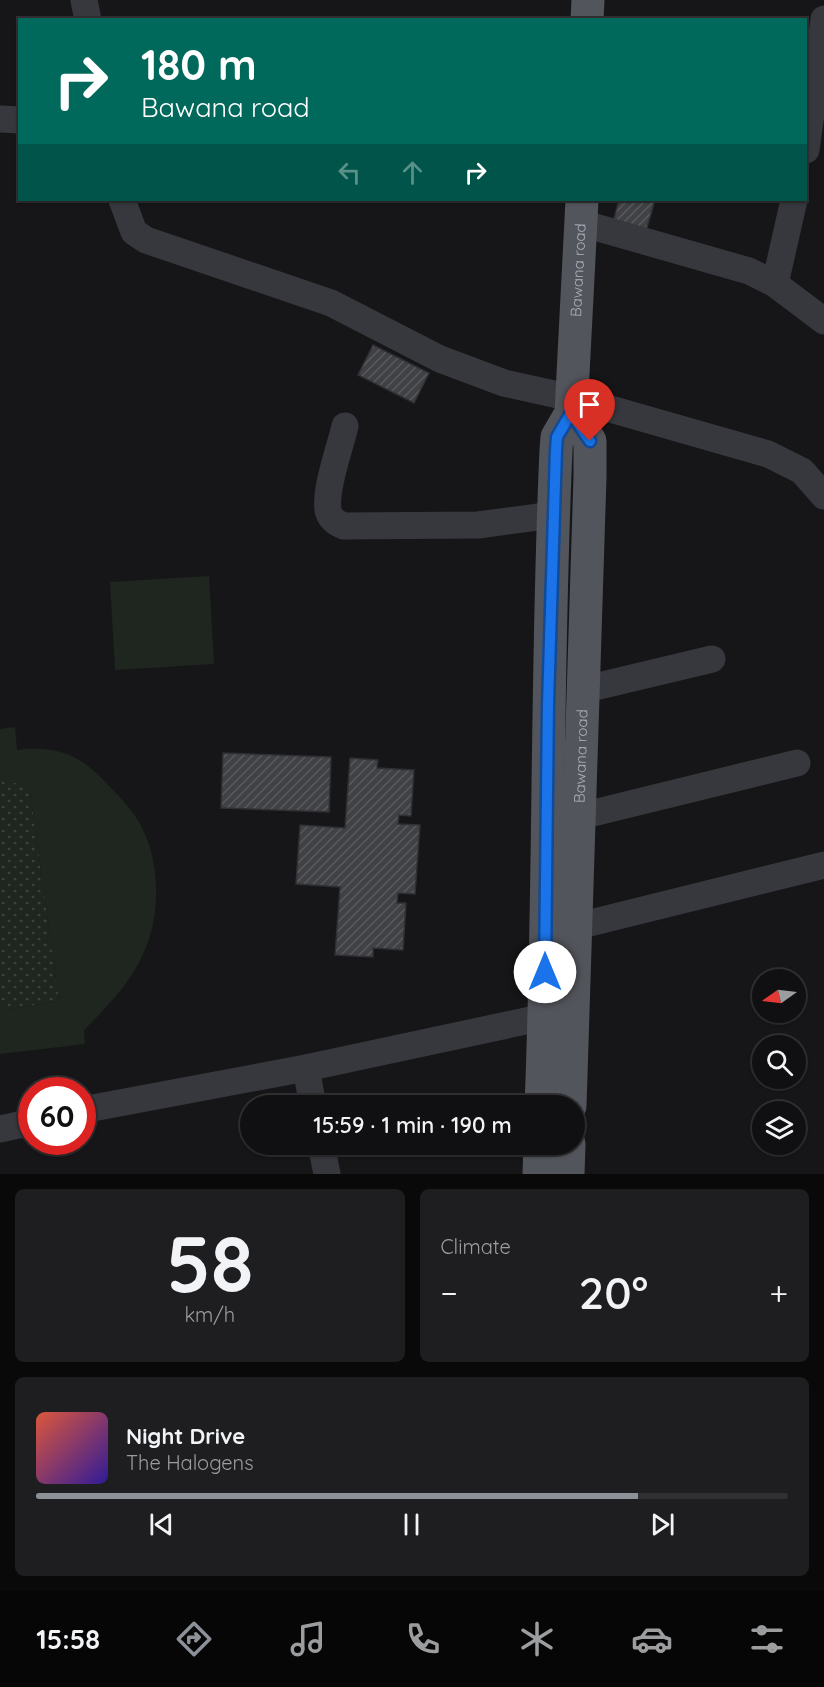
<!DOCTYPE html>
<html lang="en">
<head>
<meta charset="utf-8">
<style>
	:root { --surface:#101012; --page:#1e1e20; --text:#f1f3f6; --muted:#9c9d9f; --line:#303032; --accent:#8c9099 }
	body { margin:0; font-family:Quicksand,sans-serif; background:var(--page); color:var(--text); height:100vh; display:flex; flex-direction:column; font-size:22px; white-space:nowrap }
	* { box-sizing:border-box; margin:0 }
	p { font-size:20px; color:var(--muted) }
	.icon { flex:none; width:33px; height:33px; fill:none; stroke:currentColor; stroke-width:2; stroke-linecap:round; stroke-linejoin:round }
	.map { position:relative; height:1174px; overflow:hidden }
	.details { display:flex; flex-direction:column; gap:15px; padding:15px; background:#09090a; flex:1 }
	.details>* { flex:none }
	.hud { position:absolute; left:18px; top:18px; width:789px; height:183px; border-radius:0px; box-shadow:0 2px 4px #0004,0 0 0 2px var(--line); background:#00695c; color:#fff; overflow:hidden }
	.needle { width:39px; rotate:256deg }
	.tools { position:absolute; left:752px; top:969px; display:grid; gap:12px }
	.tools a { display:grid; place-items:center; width:54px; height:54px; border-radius:50%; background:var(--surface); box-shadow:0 2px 4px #0004,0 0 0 2px var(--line); font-size:30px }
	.speed { position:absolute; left:18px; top:1077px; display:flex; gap:12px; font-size:30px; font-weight:700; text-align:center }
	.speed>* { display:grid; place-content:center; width:78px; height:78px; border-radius:50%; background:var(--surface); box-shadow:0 2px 4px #0004,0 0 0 2px var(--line); line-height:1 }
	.speed .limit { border:9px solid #d22; background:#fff; color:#111 }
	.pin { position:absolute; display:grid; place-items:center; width:51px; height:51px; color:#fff; margin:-62px -26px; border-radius:50% 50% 50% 0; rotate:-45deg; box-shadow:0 0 6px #0007 }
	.pin .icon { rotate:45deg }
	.me { position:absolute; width:66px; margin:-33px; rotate:0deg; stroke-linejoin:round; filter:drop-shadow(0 0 4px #0008) }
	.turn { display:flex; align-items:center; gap:21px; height:126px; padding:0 24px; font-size:27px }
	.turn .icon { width:78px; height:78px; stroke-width:2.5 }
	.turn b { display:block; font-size:42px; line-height:51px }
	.lanes { display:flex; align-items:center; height:57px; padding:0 24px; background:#0003; justify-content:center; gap:30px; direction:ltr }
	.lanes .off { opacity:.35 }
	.big { font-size:45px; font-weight:600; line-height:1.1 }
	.details .widget { flex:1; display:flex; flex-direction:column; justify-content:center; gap:9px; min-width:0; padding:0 21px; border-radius:9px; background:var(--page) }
	.details .dial { align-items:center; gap:0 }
	.dial b { font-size:78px; line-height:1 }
	.song { display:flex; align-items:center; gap:18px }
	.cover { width:72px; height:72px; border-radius:9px; background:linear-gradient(135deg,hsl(10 70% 55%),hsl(250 70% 35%)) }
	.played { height:6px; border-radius:3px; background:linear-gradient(90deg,var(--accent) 80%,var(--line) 80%) }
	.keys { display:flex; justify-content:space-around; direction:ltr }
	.heat { display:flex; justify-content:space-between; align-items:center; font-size:33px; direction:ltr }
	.details .tiles { flex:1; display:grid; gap:15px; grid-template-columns:1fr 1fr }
	.widget:last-child { grid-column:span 2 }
	.trip { position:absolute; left:240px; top:1095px; width:345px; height:60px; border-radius:30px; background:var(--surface); box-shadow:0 2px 4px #0004,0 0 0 2px var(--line); font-weight:600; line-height:60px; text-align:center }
	.tab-bar { display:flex; height:96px; justify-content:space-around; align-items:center; background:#060607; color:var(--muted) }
	.tab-bar .icon { width:42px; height:42px }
	.tab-bar .on { color:var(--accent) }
	.tab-bar b { font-size:27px; color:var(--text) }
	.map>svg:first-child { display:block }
</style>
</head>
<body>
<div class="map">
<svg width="824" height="1174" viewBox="0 0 824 1174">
	<defs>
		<pattern id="grass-dots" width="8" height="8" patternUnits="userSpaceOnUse" patternTransform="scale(1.5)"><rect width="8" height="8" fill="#1e261f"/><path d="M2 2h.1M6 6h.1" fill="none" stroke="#3c433d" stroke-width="1.8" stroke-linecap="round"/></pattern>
		<pattern id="building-hatch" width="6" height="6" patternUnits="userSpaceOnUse" patternTransform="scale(1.5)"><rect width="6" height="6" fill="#404145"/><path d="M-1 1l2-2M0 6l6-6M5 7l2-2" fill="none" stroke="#595a5e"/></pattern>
	</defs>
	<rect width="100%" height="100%" fill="#161618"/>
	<!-- grass -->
	<polygon fill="url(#grass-dots)" points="4,780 29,784 59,1001 0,1011 0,781"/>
	<!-- pitch -->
	<g fill="#1e261f">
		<polygon points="209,576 214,664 115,670 110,582"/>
		<path d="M15,727L17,750C34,748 50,748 67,754C85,761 97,773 110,787C122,799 136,814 143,830C159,862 160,909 148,942C136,977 110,1004 84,1030L85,1044L0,1054V1011L59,1001L29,785L0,781V729Z"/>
	</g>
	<!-- building -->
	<g fill="url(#building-hatch)" stroke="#303034" stroke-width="1.5">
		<polygon points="619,200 655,200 646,231 613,222"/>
		<polygon points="373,345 429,373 414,403 358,375"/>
		<polygon points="223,753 331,757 329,812 221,808"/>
		<polygon points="350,758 378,760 377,768 414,770 411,816 399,815 398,824 420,825 415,894 398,893 397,903 406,903 403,950 373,948 373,957 335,955 340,887 296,884 300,825 345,828"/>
	</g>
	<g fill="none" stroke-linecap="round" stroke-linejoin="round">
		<!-- minor -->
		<g stroke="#37383d" stroke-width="27">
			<polyline points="84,0 88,20"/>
			<polyline points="0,119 20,120"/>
			<polyline points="806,150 824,19"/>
			<polyline points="122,200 134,232 146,240 331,303 440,359 504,383 572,398 768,454 802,471 824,496"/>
			<polyline points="581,223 749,271 775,284 824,321"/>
			<polyline points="775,284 794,200"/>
			<path d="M345,426C340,448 325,488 328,510C330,519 336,523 344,526L478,525L553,515"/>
			<polyline points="582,690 712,659"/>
			<polyline points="577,817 797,763"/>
			<polyline points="574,927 824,865"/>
			<polyline points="306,1068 313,1106"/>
			<polyline points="82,1110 306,1068 563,1013"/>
			<polyline points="0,1129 32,1122"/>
			<polyline points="321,1144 327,1174"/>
		</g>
		<!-- major -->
		<g stroke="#53555c" stroke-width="33">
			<polyline points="587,20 588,0"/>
			<path id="s1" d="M541,1106C550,887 546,669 556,450L557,437L571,413L582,200"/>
			<path id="s2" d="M570,1106L590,477V441L571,413"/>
			<polyline points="539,1174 540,1144"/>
			<polyline points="568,1174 569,1144"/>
		</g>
	</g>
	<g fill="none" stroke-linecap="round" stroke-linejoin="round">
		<!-- route casing -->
		<g stroke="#114b97" stroke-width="15">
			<polyline id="route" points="545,972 548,704 556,450 557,437 571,413 590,441"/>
		</g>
		<!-- route -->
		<use href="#route" stroke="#1a73e8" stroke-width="10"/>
	</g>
	<g text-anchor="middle" stroke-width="6" stroke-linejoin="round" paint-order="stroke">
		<!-- street labels -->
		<g font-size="15" fill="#a8adb8" stroke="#111113">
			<text dy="5" stroke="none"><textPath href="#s1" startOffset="840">Bawana road</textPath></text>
			<text dy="5" stroke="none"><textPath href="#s2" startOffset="350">Bawana road</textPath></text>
		</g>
	</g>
</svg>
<div class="tools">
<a><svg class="needle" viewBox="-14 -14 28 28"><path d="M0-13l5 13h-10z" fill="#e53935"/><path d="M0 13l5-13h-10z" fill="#9c9d9f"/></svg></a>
<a><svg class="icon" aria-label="search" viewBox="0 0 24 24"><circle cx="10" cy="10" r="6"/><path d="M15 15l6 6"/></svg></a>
<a><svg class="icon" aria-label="layers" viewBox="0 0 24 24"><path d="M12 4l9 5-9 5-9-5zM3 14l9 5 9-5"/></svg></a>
</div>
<div class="speed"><div class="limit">60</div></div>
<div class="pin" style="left:590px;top:441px;background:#d93025"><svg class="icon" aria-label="arrive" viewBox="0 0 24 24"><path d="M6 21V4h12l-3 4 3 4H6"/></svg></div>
<svg class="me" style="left:545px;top:972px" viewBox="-20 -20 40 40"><circle r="19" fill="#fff"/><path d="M0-13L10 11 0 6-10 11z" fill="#1a73e8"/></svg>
<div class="trip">15:59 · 1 min · 190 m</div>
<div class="hud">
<div class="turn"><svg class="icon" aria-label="right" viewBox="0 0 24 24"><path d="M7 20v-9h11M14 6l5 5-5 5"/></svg><div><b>180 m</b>Bawana road</div></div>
<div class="lanes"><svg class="icon off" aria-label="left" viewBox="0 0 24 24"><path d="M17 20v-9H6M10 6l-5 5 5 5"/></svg><svg class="icon off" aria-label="ahead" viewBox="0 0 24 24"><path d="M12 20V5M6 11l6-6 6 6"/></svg><svg class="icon" aria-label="right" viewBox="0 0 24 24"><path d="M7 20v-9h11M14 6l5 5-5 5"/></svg></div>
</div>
</div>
<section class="details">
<div class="tiles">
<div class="widget dial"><b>58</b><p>km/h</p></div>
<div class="widget"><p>Climate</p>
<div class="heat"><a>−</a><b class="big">20°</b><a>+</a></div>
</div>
<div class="widget">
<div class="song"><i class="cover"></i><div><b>Night Drive</b><p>The Halogens</p></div></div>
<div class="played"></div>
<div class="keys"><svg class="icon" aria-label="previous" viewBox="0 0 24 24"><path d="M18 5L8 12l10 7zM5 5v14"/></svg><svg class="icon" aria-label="pause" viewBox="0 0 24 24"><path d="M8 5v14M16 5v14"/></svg><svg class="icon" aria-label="next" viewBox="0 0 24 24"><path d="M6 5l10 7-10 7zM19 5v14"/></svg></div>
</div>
</div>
</section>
<nav class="tab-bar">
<b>15:58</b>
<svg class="icon on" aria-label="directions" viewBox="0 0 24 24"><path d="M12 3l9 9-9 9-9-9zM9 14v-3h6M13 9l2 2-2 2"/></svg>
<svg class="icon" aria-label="music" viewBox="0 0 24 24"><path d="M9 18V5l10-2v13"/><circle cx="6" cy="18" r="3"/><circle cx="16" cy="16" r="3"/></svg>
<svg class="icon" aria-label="phone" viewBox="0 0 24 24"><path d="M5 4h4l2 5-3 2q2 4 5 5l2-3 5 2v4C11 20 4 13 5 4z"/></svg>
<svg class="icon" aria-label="climate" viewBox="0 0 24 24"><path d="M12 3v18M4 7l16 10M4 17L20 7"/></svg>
<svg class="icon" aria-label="car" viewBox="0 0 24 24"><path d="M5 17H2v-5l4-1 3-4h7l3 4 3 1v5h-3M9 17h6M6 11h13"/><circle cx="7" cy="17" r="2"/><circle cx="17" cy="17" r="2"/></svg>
<svg class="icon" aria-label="filters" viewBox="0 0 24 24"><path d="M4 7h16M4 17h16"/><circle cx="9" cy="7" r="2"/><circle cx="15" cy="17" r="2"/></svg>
</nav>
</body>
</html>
